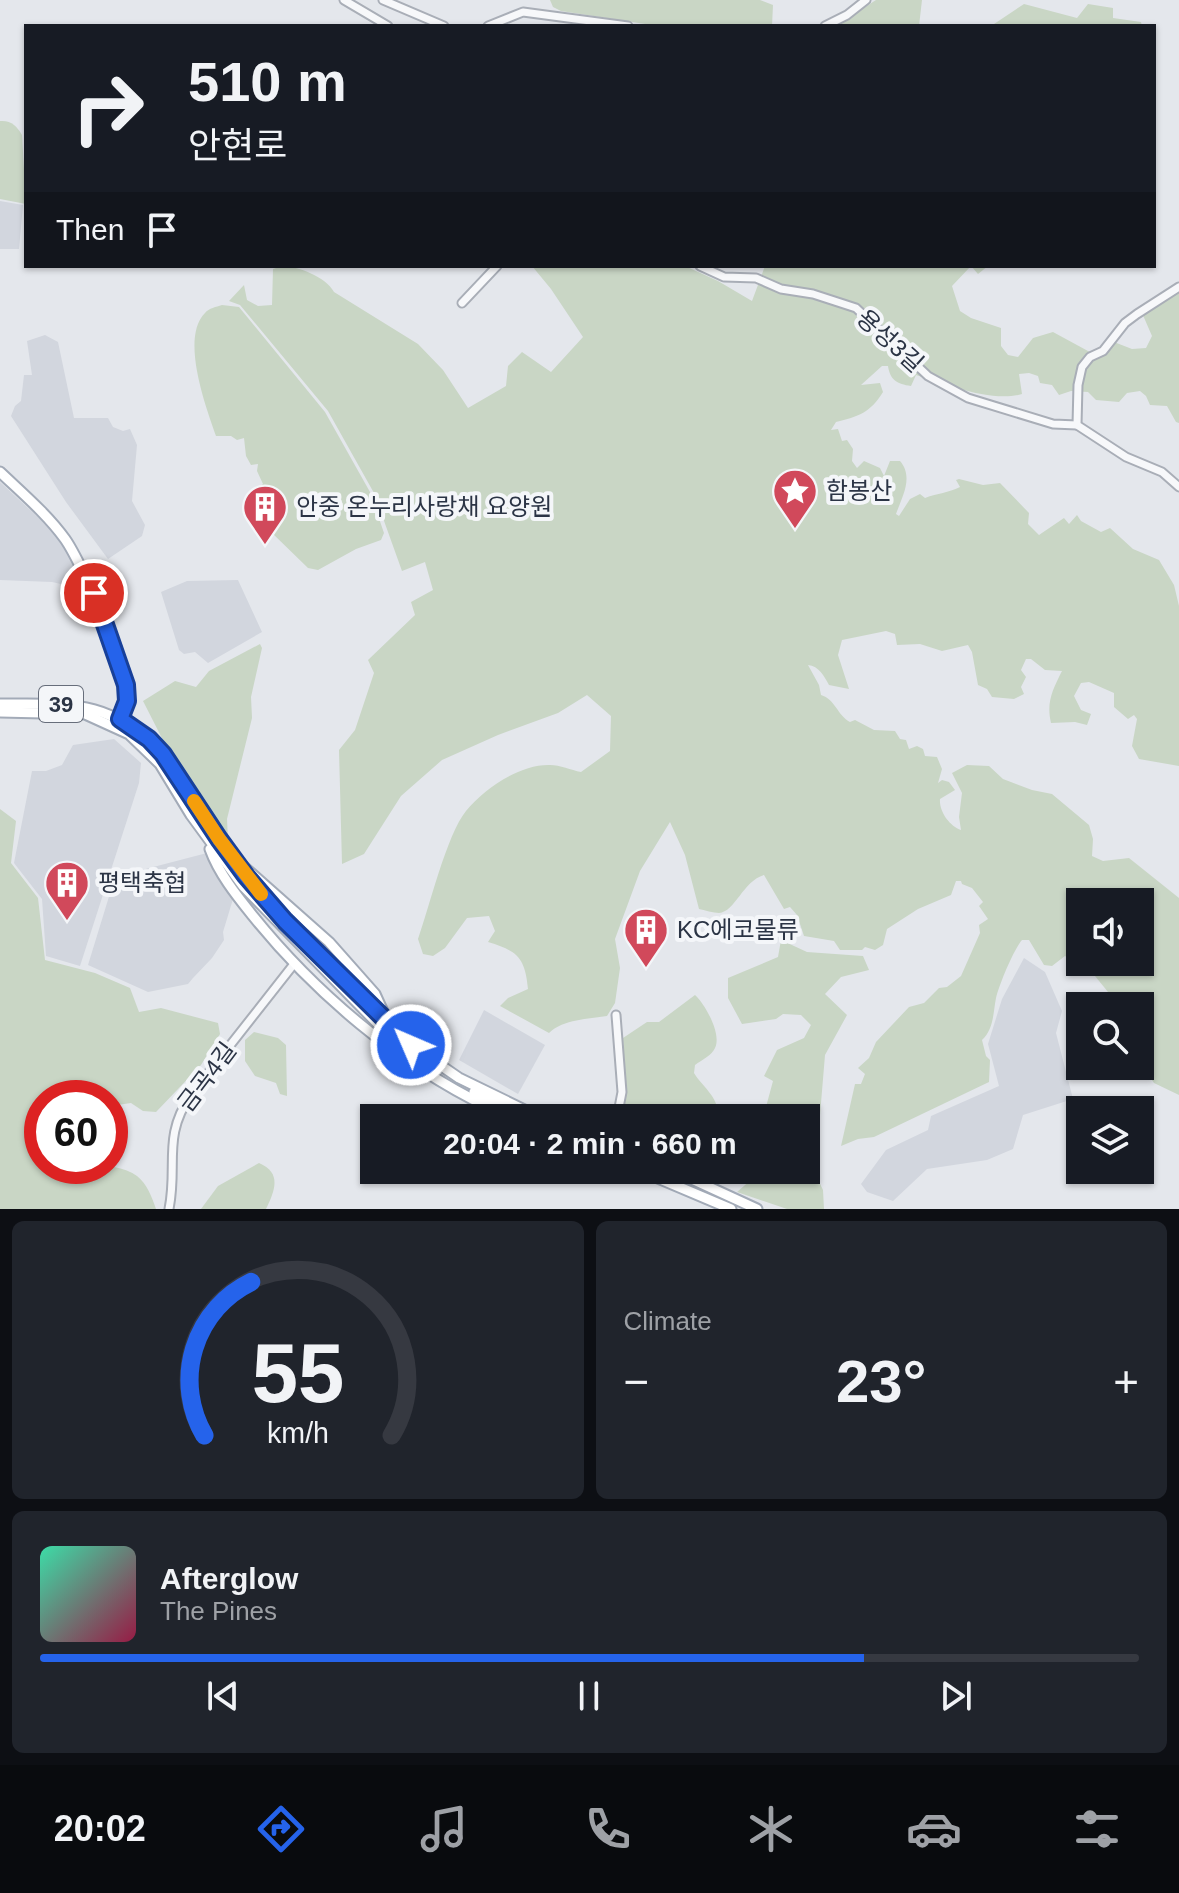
<!DOCTYPE html>
<html lang="en">
<head>
<meta charset="utf-8">
<style>
	:root { --surface:#171b24; --page:#20242c; --text:#f1f3f6; --muted:#9ea1a6; --line:#363941; --accent:#2563eb }
	body { margin:0; font-family:Helvetica,"Noto Sans KR",sans-serif; background:var(--page); color:var(--text); height:100vh; display:flex; flex-direction:column; font-size:30px; white-space:nowrap }
	* { box-sizing:border-box; margin:0 }
	p { font-size:26px; color:var(--muted) }
	.icon { flex:none; width:44px; height:44px; fill:none; stroke:currentColor; stroke-width:2; stroke-linecap:round; stroke-linejoin:round }
	.map { position:relative; height:1209px; overflow:hidden }
	.panel { display:flex; flex-direction:column; gap:12px; padding:12px; background:#0d0f14; flex:1 }
	.panel>* { flex:none }
	.guide { position:absolute; left:24px; top:24px; width:1132px; height:244px; border-radius:0px; box-shadow:0 2px 6px #0004; background:#171b24; color:var(--text); overflow:hidden }
	.controls { position:absolute; left:1066px; top:888px; display:grid; gap:16px }
	.controls a { display:grid; place-items:center; width:88px; height:88px; border-radius:0px; background:var(--surface); box-shadow:0 2px 6px #0004; font-size:40px }
	.speed { position:absolute; left:24px; top:1080px; display:flex; gap:16px; font-size:40px; font-weight:700; text-align:center }
	.speed>* { display:grid; place-content:center; width:104px; height:104px; border-radius:50%; background:var(--surface); box-shadow:0 2px 6px #0004; line-height:1 }
	.speed .limit { border:12px solid #d22; background:#fff; color:#111 }
	.pin { position:absolute; display:grid; place-items:center; width:68px; height:68px; color:#fff; margin:-34px; border:4px solid #fff; border-radius:50%; box-shadow:0 2px 8px #0007 }
	.me { position:absolute; width:88px; margin:-44px; rotate:315deg; stroke-linejoin:round; filter:drop-shadow(0 0 6px #0008) }
	.turn { display:flex; align-items:center; gap:28px; height:168px; padding:0 32px; font-size:36px }
	.turn .icon { width:104px; height:104px; stroke-width:2.5 }
	.turn b { display:block; font-size:56px; line-height:68px }
	.then { display:flex; align-items:center; height:76px; padding:0 32px; background:#0003; gap:16px; font-size:30px }
	.big { font-size:60px; font-weight:700; line-height:1.1 }
	.panel .tile { flex:1; display:flex; flex-direction:column; justify-content:center; gap:12px; min-width:0; padding:0 28px; border-radius:12px; background:var(--page) }
	.panel .dial { align-items:center; gap:0 }
	.dial svg { height:208px; overflow:visible; fill:none; stroke:var(--line); stroke-width:7; stroke-linecap:round; text-anchor:middle }
	.dial text { fill:var(--text); stroke:none }
	.song { display:flex; align-items:center; gap:24px }
	.cover { width:96px; height:96px; border-radius:12px; background:linear-gradient(135deg,hsl(160 70% 55%),hsl(340 70% 35%)) }
	.played { height:8px; border-radius:4px; background:linear-gradient(90deg,var(--accent) 75%,var(--line) 75%) }
	.keys { display:flex; justify-content:space-around; direction:ltr }
	.heat { display:flex; justify-content:space-between; align-items:center; font-size:44px; direction:ltr }
	.panel .tiles { flex:1; display:grid; gap:12px; grid-template-columns:1fr 1fr }
	.tile:last-child { grid-column:span 2 }
	.trip { position:absolute; left:360px; top:1104px; width:460px; height:80px; border-radius:0px; background:var(--surface); box-shadow:0 2px 6px #0004; font-weight:700; line-height:80px; text-align:center }
	.tab-bar { display:flex; height:128px; justify-content:space-around; align-items:center; background:#090b0e; color:var(--muted) }
	.tab-bar .icon { width:56px; height:56px }
	.tab-bar .on { color:var(--accent) }
	.tab-bar b { font-size:36px; color:var(--text) }
	.map>svg:first-child { display:block }
</style>
</head>
<body>
<div class="map">
<svg width="1179" height="1209" viewBox="0 0 1179 1209">
	<rect width="100%" height="100%" fill="#e4e7ec"/>
	<!-- built -->
	<g fill="#d2d6de">
		<polygon points="0,201 23,205 19,249 0,249"/>
		<polygon points="45,335 58,342 74,418 108,418 113,427 123,431 130,429 137,445 132,501 145,525 142,536 108,559 66,502 11,416 15,406 21,401 24,375 32,375 27,341"/>
		<polygon points="0,482 55,533 77,569 83,586 78,588 52,582 0,580"/>
		<polygon points="238,580 262,632 208,663 195,652 184,654 179,650 161,592 187,581"/>
		<polygon points="114,739 141,763 139,783 80,966 46,956 42,899 14,863 32,771 46,771 62,765 73,745"/>
		<polygon points="207,853 233,899 223,932 224,940 212,958 193,978 188,984 148,992 88,965 115,877"/>
		<polygon points="1024,958 1045,972 1062,1011 1056,1033 1073,1099 1023,1115 1013,1149 987,1160 927,1169 893,1201 867,1192 861,1184 886,1150 928,1130 931,1116 999,1086 988,1044 1002,999"/>
		<polygon points="484,1010 545,1045 518,1094 459,1060"/>
	</g>
	<!-- green -->
	<g fill="#c9d6c5" fill-rule="evenodd">
		<polygon points="550,0 760,0 773,5 772,26 658,26 561,11 553,7"/>
		<polygon points="876,0 922,0 919,26 836,26"/>
		<polygon points="1024,4 1077,18 1088,4 1113,8 1113,18 1141,22 1142,26 991,26"/>
		<path d="M0,121C11,120 17,126 22,135L26,204L0,199Z"/>
		<path d="M282,266C298,266 326,277 334,292L418,344L443,370L468,408L506,386L508,366L522,352L551,372L583,337L551,289L532,266H685L718,281L752,301L765,266H988L978,274L971,266L952,286L960,311L971,318L1001,328V346L1008,355L1018,357L1033,338L1053,332L1099,357L1114,342L1132,349L1146,348L1152,336L1142,313L1179,293V423L1176,422L1167,406L1150,405L1146,396L1140,391L1127,393L1119,402L1096,400L1088,392L1071,391L1059,395L1052,385L1040,383L1038,376L1029,373L1019,374L1022,394C992,403 945,384 916,375L911,386C897,384 890,380 888,366H882L861,385L880,383L883,392C871,412 858,417 836,422L831,430L838,429L842,441L847,440L853,449L852,461L857,468L864,461L880,468L884,476L890,461H900C914,477 902,497 896,514L899,516L910,499L920,494L925,498C938,493 948,493 960,487L956,480L959,479L983,485L1000,483L1029,513L1028,524L1039,535L1064,518L1069,524L1077,515L1081,521L1101,532L1110,528L1133,549L1159,560L1174,585L1179,606V766L1139,759L1132,746L1137,719L1134,715L1128,719L1114,707V693L1089,682L1081,683L1074,696L1081,710L1091,714L1087,725L1075,722L1051,723C1046,702 1053,689 1062,671L1045,670L1031,659H1026L1021,670L1026,677L1021,687L1024,694L1014,699L992,697L987,689L978,685L972,652L968,645L942,651L920,644L897,645L895,634L886,631L842,640L838,655L849,689L829,685C824,676 819,666 808,665L819,685L821,695C835,699 838,716 850,722L855,720L874,730L895,731L900,739L906,740L909,749L917,746L923,749L925,756L937,757L942,769L938,783L942,780L949,782L955,790L940,799C939,812 950,826 961,830L959,817L962,793L952,773L967,765L989,766L1003,779L1032,790L1052,794L1089,825L1093,839L1092,856L1103,861L1129,858L1179,898V1095L1154,1083L1140,1063V1006H1108L1105,996L1108,992L1095,976L1065,956L1052,966L1044,965L1029,940H1022C1013,951 1000,983 996,998C993,1013 994,1029 982,1040L986,1056L990,1060L989,1082L874,1137L858,1139L841,1146L855,1084H861L865,1074L858,1068L869,1058L876,1042L909,1007L924,1003L939,988L947,987L961,976L980,933L979,925L988,919L979,906L983,902L972,888L962,884L961,881H956L951,895L918,909L887,929L883,945L875,950L865,947L862,950H840L834,941L804,936L797,915L790,907L784,909L764,875C743,881 735,912 719,913C714,913 704,910 699,909L685,855L670,822L640,871L615,939L620,968L615,1003L607,1016C588,1019 564,1019 549,1033L500,1006L508,998L528,989C525,958 518,951 488,942L495,931L489,916L467,918L445,948L433,956L423,954L418,939C429,908 447,834 466,811C484,789 520,764 550,765C560,765 571,770 581,772L610,751L611,716L587,695L558,713L498,735L442,760L401,796L364,854L342,864L339,750L355,730L374,673L368,660L415,615L411,602L433,590L425,562L402,571L374,493L328,411L240,305L229,301L244,285L247,300L258,306L272,305L273,269ZM1080,902H1140V962H1080Z"/>
		<path d="M222,305L239,307L325,412L370,492L384,533L381,540L356,549L318,570L308,568L271,532L247,497L263,484L257,471L258,464L251,465L246,456L244,438L237,440L231,436H216C206,407 180,338 205,313C209,308 216,307 222,305Z"/>
		<polygon points="260,644 262,648 251,697 252,718 227,819 228,840 170,754 143,701 175,681 196,687 209,671"/>
		<path d="M0,809L16,821L11,863L38,898L45,960L95,973L130,988L139,1012L161,1008L218,1023L220,1034L201,1065L156,1112L143,1111L131,1103L110,1106V1098H42V1166C68,1166 117,1160 137,1176C147,1184 152,1197 156,1209H0Z"/>
		<polygon points="781,940 807,952 863,956 869,970 841,977 825,994 847,1015 825,1055 820,1115 808,1159 823,1190 824,1209 787,1209 737,1192 752,1179 753,1170 806,1170 806,1118 763,1118 773,1081 764,1076 777,1050 804,1038 811,1025 801,1015 783,1014 776,1019 742,1024 728,998 728,978 778,957"/>
		<path d="M695,995C705,1004 722,1034 715,1048C712,1055 702,1060 695,1065L694,1073C703,1088 721,1098 717,1118H623L626,1094L623,1038L647,1022H659Z"/>
		<polygon points="254,1032 278,1038 286,1045 287,1096 280,1094 276,1083 255,1076 245,1061 245,1040"/>
		<path d="M259,1163C282,1173 275,1190 266,1209H201L218,1186Z"/>
	</g>
	<g fill="none" stroke-linecap="round" stroke-linejoin="round">
		<!-- minor casing -->
		<g stroke="#a9aeb7" stroke-width="11">
			<g id="minor">
				<polyline points="344,0 388,26"/>
				<polyline points="383,0 444,26"/>
				<polyline points="488,26 523,12 628,26"/>
				<polyline points="825,26 847,15 866,0"/>
				<polyline points="700,266 724,277 756,278 781,289 813,294 856,308 928,376 968,398 1053,424 1077,425"/>
				<polyline points="1179,287 1137,314 1125,323 1103,351 1090,357 1082,367 1078,385 1077,425 1126,457 1162,472 1179,487"/>
				<polyline points="462,303 497,266"/>
				<polyline points="616,1015 622,1092 617,1118"/>
				<path d="M169,1209C178,1165 162,1136 191,1095L294,964"/>
			</g>
		</g>
		<!-- major casing -->
		<g stroke="#a3abb8" stroke-width="13">
			<g id="major">
				<path d="M0,472C22,493 47,514 65,539C82,563 131,674 127,700C126,708 122,716 119,724"/>
				<path d="M0,704C71,704 110,699 163,754L246,876L285,921L411,1045L459,1078L541,1118"/>
				<polyline points="0,712 85,714 129,734 160,764 191,815 243,886 380,1026 404,1047"/>
				<path d="M210,849C219,874 237,896 253,916C315,993 399,1064 488,1107"/>
				<polyline points="243,866 329,942 375,994 385,1016"/>
				<polyline points="474,1092 520,1118"/>
				<polyline points="639,1170 731,1209"/>
				<polyline points="672,1170 757,1209"/>
			</g>
		</g>
		<!-- minor -->
		<use href="#minor" stroke="#f7f8fa" stroke-width="7"/>
		<!-- major -->
		<use href="#major" stroke="#fff" stroke-width="9"/>
	</g>
	<g fill="none" stroke-linecap="round" stroke-linejoin="round">
		<!-- route casing -->
		<g stroke="#184099" stroke-width="20">
			<polyline id="route" points="94,593 126,685 127,701 120,719 149,739 163,754 219,839 246,876 285,921 411,1045"/>
		</g>
		<!-- route -->
		<use href="#route" stroke="#2563eb" stroke-width="14"/>
		<!-- slow -->
		<polyline stroke="#f59e0b" stroke-width="14" points="194,801 219,839 261,894"/>
	</g>
	<!-- icons -->
	<defs>
		<g id="sight-pin" transform="scale(2.3)"><path d="M0 17L-7.5 6A9.5 9.5 0 1 1 7.5 6Z" fill="#d1495b" stroke="#f4f6f9"/><path d="M0-6L1.8-2.2L6-1.7L2.9 1.2L3.7 5.4L0 3.3L-3.7 5.4L-2.9 1.2L-6-1.7L-1.8-2.2Z" fill="#fff"/></g>
		<g id="building-pin" transform="scale(2.3)"><path d="M0 17L-7.5 6A9.5 9.5 0 1 1 7.5 6Z" fill="#d1495b" stroke="#f4f6f9"/><path d="M-4-6H4V6H1V3H-1V6H-4ZM-2.5-4.3h1.7v1.8h-1.7ZM.8-4.3h1.7v1.8H.8ZM-2.5-1h1.7V.8h-1.7ZM.8-1h1.7V.8H.8Z" fill="#fff"/></g>
	</defs>
	<g fill-rule="evenodd">
		<use href="#sight-pin" x="795" y="491"/>
		<use href="#building-pin" x="265" y="507"/>
		<use href="#building-pin" x="67" y="883"/>
		<use href="#building-pin" x="646" y="930"/>
	</g>
	<g text-anchor="middle" stroke-width="8" stroke-linejoin="round" paint-order="stroke">
		<!-- shield labels -->
		<rect fill="#f4f6f9" stroke="#676e7b" stroke-width="2" x="39" y="686" width="44" height="36" rx="6"/>
		<g font-size="22" font-weight="bold" fill="#2b3445">
			<text x="61" y="712">39</text>
		</g>
		<!-- street labels -->
		<g font-size="24" fill="#2b3445" stroke="#f4f6f9">
			<text transform="translate(890 341) rotate(42)" y="8">용성3길</text>
			<text transform="translate(207 1077) rotate(-53)" y="8">금곡4길</text>
		</g>
		<!-- poi labels -->
		<g font-size="24" fill="#2b3445" stroke="#f4f6f9" text-anchor="start">
			<text x="826" y="499">함봉산</text>
			<text x="296" y="515">안중 온누리사랑채 요양원</text>
			<text x="98" y="891">평택축협</text>
			<text x="677" y="938">KC에코물류</text>
		</g>
	</g>
</svg>
<div class="controls">
<a><svg class="icon" aria-label="sound" viewBox="0 0 24 24"><path d="M4 9h4l5-4v14l-5-4H4zM17 9q2 3 0 6"/></svg></a>
<a><svg class="icon" aria-label="search" viewBox="0 0 24 24"><circle cx="10" cy="10" r="6"/><path d="M15 15l6 6"/></svg></a>
<a><svg class="icon" aria-label="layers" viewBox="0 0 24 24"><path d="M12 4l9 5-9 5-9-5zM3 14l9 5 9-5"/></svg></a>
</div>
<div class="speed"><div class="limit">60</div></div>
<div class="pin" style="left:94px;top:593px;background:#d93025"><svg class="icon" aria-label="arrive" viewBox="0 0 24 24"><path d="M6 21V4h12l-3 4 3 4H6"/></svg></div>
<svg class="me" style="left:411px;top:1045px" viewBox="-20 -20 40 40"><circle r="17" fill="#2563eb" stroke="#fff" stroke-width="3"/><path d="M0-11L8 9 0 5-8 9z" fill="#fff"/></svg>
<div class="trip">20:04 · 2 min · 660 m</div>
<div class="guide">
<div class="turn"><svg class="icon" aria-label="right" viewBox="0 0 24 24"><path d="M7 20v-9h11M14 6l5 5-5 5"/></svg><div><b>510 m</b>안현로</div></div>
<div class="then">Then<svg class="icon" aria-label="arrive" viewBox="0 0 24 24"><path d="M6 21V4h12l-3 4 3 4H6"/></svg></div>
</div>
</div>
<section class="panel">
<div class="tiles">
<div class="tile dial"><svg viewBox="0 0 100 80">
<path d="M14 69A42 42 0 1 1 86 69"/>
<path d="M14 69A42 42 0 0 1 32 10" stroke="#2563eb"/>
<text x="50" y="56" font-size="32" font-weight="700">55</text>
<text x="50" y="72" font-size="11">km/h</text>
</svg></div>
<div class="tile"><p>Climate</p>
<div class="heat"><a>−</a><b class="big">23°</b><a>+</a></div>
</div>
<div class="tile">
<div class="song"><i class="cover"></i><div><b>Afterglow</b><p>The Pines</p></div></div>
<div class="played"></div>
<div class="keys"><svg class="icon" aria-label="previous" viewBox="0 0 24 24"><path d="M18 5L8 12l10 7zM5 5v14"/></svg><svg class="icon" aria-label="pause" viewBox="0 0 24 24"><path d="M8 5v14M16 5v14"/></svg><svg class="icon" aria-label="next" viewBox="0 0 24 24"><path d="M6 5l10 7-10 7zM19 5v14"/></svg></div>
</div>
</div>
</section>
<nav class="tab-bar">
<b>20:02</b>
<svg class="icon on" aria-label="directions" viewBox="0 0 24 24"><path d="M12 3l9 9-9 9-9-9zM9 14v-3h6M13 9l2 2-2 2"/></svg>
<svg class="icon" aria-label="music" viewBox="0 0 24 24"><path d="M9 18V5l10-2v13"/><circle cx="6" cy="18" r="3"/><circle cx="16" cy="16" r="3"/></svg>
<svg class="icon" aria-label="phone" viewBox="0 0 24 24"><path d="M5 4h4l2 5-3 2q2 4 5 5l2-3 5 2v4C11 20 4 13 5 4z"/></svg>
<svg class="icon" aria-label="climate" viewBox="0 0 24 24"><path d="M12 3v18M4 7l16 10M4 17L20 7"/></svg>
<svg class="icon" aria-label="car" viewBox="0 0 24 24"><path d="M5 17H2v-5l4-1 3-4h7l3 4 3 1v5h-3M9 17h6M6 11h13"/><circle cx="7" cy="17" r="2"/><circle cx="17" cy="17" r="2"/></svg>
<svg class="icon" aria-label="filters" viewBox="0 0 24 24"><path d="M4 7h16M4 17h16"/><circle cx="9" cy="7" r="2"/><circle cx="15" cy="17" r="2"/></svg>
</nav>
</body>
</html>
